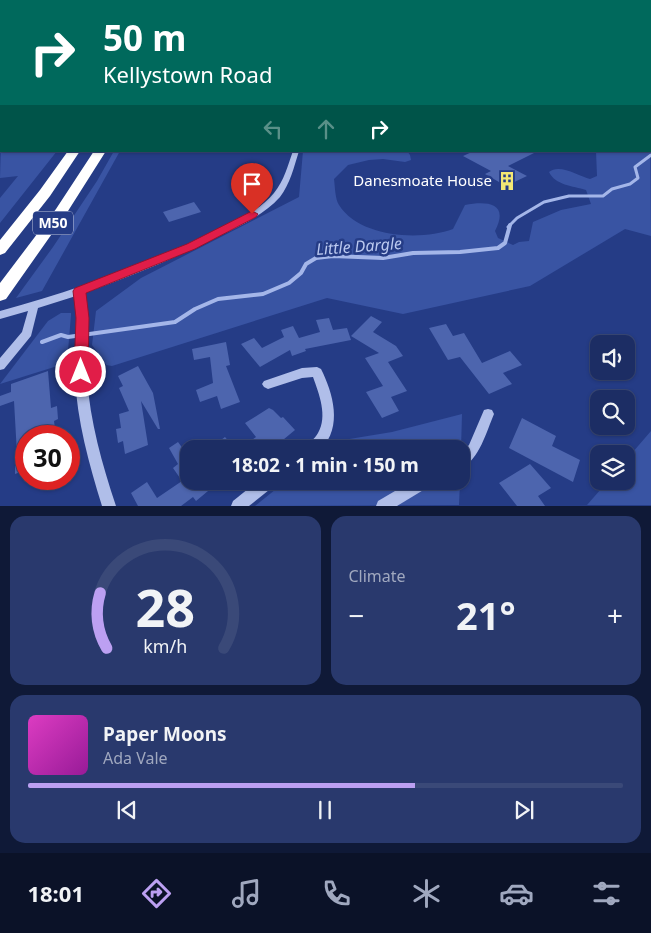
<!DOCTYPE html>
<html lang="en">
<head>
<meta charset="utf-8">
<style>
	:root { --surface:#1c2d64; --page:#29396d; --text:#f1f3f6; --muted:#a0a8bf; --line:#3a4978; --accent:#bca0f2 }
	body { margin:0; font-family:"Noto Sans",sans-serif; background:var(--page); color:var(--text); height:100vh; display:flex; flex-direction:column; font-size:19px; white-space:nowrap }
	* { box-sizing:border-box; margin:0 }
	p { font-size:16px; color:var(--muted) }
	.icon { flex:none; width:28px; height:28px; fill:none; stroke:currentColor; stroke-width:2; stroke-linecap:round; stroke-linejoin:round }
	.map { position:relative; height:506px; overflow:hidden }
	.side { display:flex; flex-direction:column; gap:10px; padding:10px; background:#0f1937; flex:1 }
	.side>* { flex:none }
	.banner { position:absolute; left:0px; top:0px; width:651px; height:152px; box-shadow:0 1px 4px #0004,0 0 0 1px var(--line); background:#00695c; color:#fff; overflow:hidden }
	.controls { position:absolute; left:590px; top:335px; display:grid; gap:10px }
	.controls a { display:grid; place-items:center; width:45px; height:45px; border-radius:10px; background:var(--surface); box-shadow:0 1px 4px #0004,0 0 0 1px var(--line); font-size:25px }
	.speed { position:absolute; left:15px; top:425px; display:flex; gap:10px; font-size:25px; font-weight:700; text-align:center }
	.speed>* { display:grid; place-content:center; width:65px; height:65px; border-radius:50%; background:var(--surface); box-shadow:0 1px 4px #0004,0 0 0 1px var(--line); line-height:1 }
	.speed .limit { border:8px solid #d22; background:#fff; color:#111 }
	.pin { position:absolute; display:grid; place-items:center; width:42px; height:42px; color:#fff; margin:-51px -21px; border-radius:50% 50% 50% 0; rotate:-45deg; box-shadow:0 0 5px #0007 }
	.pin .icon { rotate:45deg }
	.me { position:absolute; width:55px; margin:-28px; rotate:0deg; stroke-linejoin:round; filter:drop-shadow(0 0 4px #0008) }
	.turn { display:flex; align-items:center; gap:18px; height:105px; padding:0 20px; font-size:22px }
	.turn .icon { width:65px; height:65px; stroke-width:2.5 }
	.turn b { display:block; font-size:35px; line-height:42px }
	.lanes { display:flex; align-items:center; height:48px; padding:0 20px; background:#0003; justify-content:center; gap:25px; direction:ltr }
	.lanes .off { opacity:.35 }
	.big { font-size:38px; font-weight:700; line-height:1.1 }
	.side .tile { flex:1; display:flex; flex-direction:column; justify-content:center; gap:8px; min-width:0; padding:0 18px; border-radius:15px; background:var(--page) }
	.side .dial { align-items:center; gap:0 }
	.dial svg { height:130px; overflow:visible; fill:none; stroke:var(--line); stroke-width:7; stroke-linecap:round; text-anchor:middle }
	.dial text { fill:var(--text); stroke:none }
	.song { display:flex; align-items:center; gap:15px }
	.cover { width:60px; height:60px; border-radius:8px; background:linear-gradient(135deg,hsl(310 70% 55%),hsl(300 70% 35%)) }
	.played { height:5px; border-radius:2px; background:linear-gradient(90deg,var(--accent) 65%,var(--line) 65%) }
	.keys { display:flex; justify-content:space-around; direction:ltr }
	.heat { display:flex; justify-content:space-between; align-items:center; font-size:28px; direction:ltr }
	.side .tiles { flex:1; display:grid; gap:10px; grid-template-columns:1fr 1fr }
	.tile:last-child { grid-column:span 2 }
	.trip { position:absolute; left:180px; top:440px; width:290px; height:50px; border-radius:15px; background:var(--surface); box-shadow:0 1px 4px #0004,0 0 0 1px var(--line); font-weight:700; line-height:50px; text-align:center }
	.tab-bar { display:flex; height:80px; justify-content:space-around; align-items:center; background:#0b1228; color:var(--muted) }
	.tab-bar .icon { width:35px; height:35px }
	.tab-bar .active { color:var(--accent) }
	.tab-bar b { font-size:22px; color:var(--text) }
	.map>svg:first-child { display:block }
</style>
</head>
<body>
<div class="map">
<svg width="651" height="506" viewBox="0 0 651 506">
	<rect width="100%" height="100%" fill="#253c86"/>
	<!-- green -->
	<g fill="#3954a3">
		<polygon points="127,0 651,0 651,13 650,1"/>
		<path d="M650,122L651,236L625,229L530,286L403,314L327,298L112,366L106,365L104,361L92,345L96,311L141,278L299,197L303,151H407L410,155L411,160L405,162L383,159L369,160L348,165L334,179C335,186 335,199 339,205C360,238 421,241 453,229L465,205C486,201 510,202 495,231L498,238L513,245L519,242L529,241L533,222L561,210L591,204L586,190C573,186 555,185 549,172C559,163 579,176 590,179L597,176L596,151H650Z"/>
		<polygon points="1,143 1,151 57,151 0,223 0,198 18,176 0,178"/>
		<polygon points="114,151 120,151 42,291 16,298 53,247 97,181"/>
		<polygon points="61,313 71,313 71,315 67,363 0,384 48,321"/>
		<polygon points="462,414 461,449 324,449 331,442 392,432"/>
		<polygon points="651,431 651,505 587,505 608,481 626,481 626,460"/>
		<polygon points="286,481 460,481 459,505 255,506"/>
	</g>
	<g fill="none" stroke-linecap="round" stroke-linejoin="round">
		<!-- stream-far2 -->
		<polyline stroke="#a4b6e9" stroke-width="2" points="35,1 41,0"/>
		<!-- stream-far1 -->
		<polyline stroke="#a4b6e9" stroke-width="3" points="508,227 517,218 544,202 569,196 603,196 612,189 630,184 638,178 635,167 651,155"/>
		<!-- stream -->
		<polyline stroke="#a4b6e9" stroke-width="4" points="42,342 61,335 68,337 175,322 195,309 218,299 263,294 289,283 301,273 306,264 316,258 333,256 383,258 413,253 460,252 498,248 505,243 510,225"/>
	</g>
	<!-- building -->
	<g fill="#4d65ae">
		<polygon points="474,151 538,151 508,166 527,176 506,186 485,174 491,171 463,156"/>
		<polygon points="194,202 201,212 169,222 163,212"/>
		<polygon points="371,316 382,322 373,332 396,346 403,356 388,362 407,391 391,397 399,411 382,418 366,392 383,386 365,358 379,353 351,336"/>
		<polygon points="329,318 333,330 347,328 351,340 305,349 306,351 292,356 290,350 260,367 241,344 254,338 262,348 284,337 281,330 293,326 299,338 320,332 316,320"/>
		<polygon points="446,324 453,336 464,333 482,363 510,351 522,365 503,373 512,384 489,394 460,357 448,360 429,328"/>
		<polygon points="226,342 230,365 226,366 240,402 221,409 217,396 200,402 196,390 213,383 210,357 194,360 192,349"/>
		<polygon points="138,366 153,393 160,429 158,429 141,401 148,445 125,454 123,441 118,443 116,429 121,428 119,414 129,411 119,388 123,386 118,376"/>
		<polygon points="48,371 51,408 57,406 58,419 54,421 56,436 26,436 26,470 15,474 15,455 17,454 14,401 0,406 0,396 11,392 11,384"/>
		<polygon points="269,408 273,410 281,418 283,417 295,430 272,449 239,449 256,437 245,423"/>
		<polygon points="522,418 556,436 552,446 580,460 573,482 509,448"/>
		<polygon points="225,437 235,449 209,449"/>
		<polygon points="178,442 189,457 189,481 220,481 196,501 193,497 181,506 138,506 131,493 147,482 157,498 182,481 173,468 178,464 169,448"/>
		<polygon points="530,464 551,488 538,496 545,506 517,506 499,483"/>
	</g>
	<g fill="none" stroke-linecap="round" stroke-linejoin="round">
		<!-- minor -->
		<g fill="#b0bee9" fill-rule="evenodd">
			<rect x="0" y="7" width="1" height="2"/>
			<rect x="650" y="14" width="1" height="2"/>
			<polygon points="0,105 1,106 1,111 0,111"/>
			<path d="M293,151H299C294,167 290,184 280,197C264,215 240,226 219,236C176,258 131,276 85,293C88,321 85,349 87,378C90,421 102,464 116,506H102C89,464 77,421 75,377C74,350 78,323 76,296L38,308L31,336L4,369L0,370V358L22,332L28,311L0,319V311C70,292 138,268 204,237C228,226 256,214 274,193C284,181 288,165 293,151Z"/>
			<path d="M317,367L321,369C333,393 343,427 321,449H306C309,442 315,439 318,433C328,416 319,394 313,377L302,378L268,389L264,387L262,384L264,381L302,368Z"/>
			<path d="M488,409L492,410L494,414C487,430 479,461 461,468V453L469,445L484,410Z"/>
			<polygon points="258,481 275,481 274,486 249,506 231,506 233,501"/>
			<polygon points="412,481 431,481 430,486 397,506 376,506 378,501"/>
		</g>
		<!-- highway -->
		<g fill="#fff" fill-rule="evenodd">
			<polygon points="95,0 102,0 102,1 96,1"/>
			<polygon points="111,0 118,0 118,1 112,1"/>
			<polygon points="68,151 80,151 50,196 5,253 0,255 0,240 40,190"/>
			<polygon points="94,151 106,151 68,211 6,299 0,301 0,283 56,209"/>
		</g>
	</g>
	<!-- route -->
	<polygon fill="#e11d48" stroke="#92132f" points="252,211 258,214 256,217 195,249 86,293 89,318 88,372 86,376 81,378 76,376 74,372 76,318 73,291 75,288 187,244"/>
	<!-- icons -->
	<defs>
		<g id="building-bare" transform="scale(1.5)"><path d="M-4-6H4V6H1V3H-1V6H-4ZM-2.5-4.3h1.7v1.8h-1.7ZM.8-4.3h1.7v1.8H.8ZM-2.5-1h1.7V.8h-1.7ZM.8-1h1.7V.8H.8Z" fill="#f3e874" stroke="#253c86" stroke-width="2.5" paint-order="stroke"/></g>
	</defs>
	<g fill-rule="evenodd">
		<use href="#building-bare" x="507" y="181"/>
	</g>
	<g text-anchor="middle" stroke-width="5" stroke-linejoin="round" paint-order="stroke">
		<!-- shield labels -->
		<rect fill="#253c86" stroke="#bec4db" stroke-width="1" x="33" y="211.5" width="40" height="23" rx="4"/>
		<g font-size="14" font-weight="bold" fill="#fff">
			<text x="53" y="228">M50</text>
		</g>
		<!-- poi labels -->
		<g font-size="15" fill="#fff" stroke="#253c86" text-anchor="end">
			<text x="492" y="186">Danesmoate House</text>
		</g>
		<!-- water labels -->
		<g font-size="16" font-style="italic" fill="#bbc9f0" stroke="#253c86">
			<text transform="translate(359 246) rotate(-4)" y="6">Little Dargle</text>
		</g>
	</g>
</svg>
<div class="controls">
<a><svg class="icon" aria-label="sound" viewBox="0 0 24 24"><path d="M4 9h4l5-4v14l-5-4H4zM17 9q2 3 0 6"/></svg></a>
<a><svg class="icon" aria-label="search" viewBox="0 0 24 24"><circle cx="10" cy="10" r="6"/><path d="M15 15l6 6"/></svg></a>
<a><svg class="icon" aria-label="layers" viewBox="0 0 24 24"><path d="M12 4l9 5-9 5-9-5zM3 14l9 5 9-5"/></svg></a>
</div>
<div class="speed"><div class="limit">30</div></div>
<div class="pin" style="left:252px;top:214px;background:#d93025"><svg class="icon" aria-label="arrive" viewBox="0 0 24 24"><path d="M6 21V4h12l-3 4 3 4H6"/></svg></div>
<svg class="me" style="left:81px;top:372px" viewBox="-20 -20 40 40"><circle r="17" fill="#e11d48" stroke="#fff" stroke-width="3"/><path d="M0-11L8 9 0 5-8 9z" fill="#fff"/></svg>
<div class="trip">18:02 · 1 min · 150 m</div>
<div class="banner">
<div class="turn"><svg class="icon" aria-label="right" viewBox="0 0 24 24"><path d="M7 20v-9h11M14 6l5 5-5 5"/></svg><div><b>50 m</b>Kellystown Road</div></div>
<div class="lanes"><svg class="icon off" aria-label="left" viewBox="0 0 24 24"><path d="M17 20v-9H6M10 6l-5 5 5 5"/></svg><svg class="icon off" aria-label="ahead" viewBox="0 0 24 24"><path d="M12 20V5M6 11l6-6 6 6"/></svg><svg class="icon" aria-label="right" viewBox="0 0 24 24"><path d="M7 20v-9h11M14 6l5 5-5 5"/></svg></div>
</div>
</div>
<section class="side">
<div class="tiles">
<div class="tile dial"><svg viewBox="0 0 100 80">
<path d="M14 69A42 42 0 1 1 86 69"/>
<path d="M14 69A42 42 0 0 1 10 35" stroke="#bca0f2"/>
<text x="50" y="56" font-size="32" font-weight="700">28</text>
<text x="50" y="72" font-size="11">km/h</text>
</svg></div>
<div class="tile"><p>Climate</p>
<div class="heat"><a>−</a><b class="big">21°</b><a>+</a></div>
</div>
<div class="tile">
<div class="song"><i class="cover"></i><div><b>Paper Moons</b><p>Ada Vale</p></div></div>
<div class="played"></div>
<div class="keys"><svg class="icon" aria-label="previous" viewBox="0 0 24 24"><path d="M18 5L8 12l10 7zM5 5v14"/></svg><svg class="icon" aria-label="pause" viewBox="0 0 24 24"><path d="M8 5v14M16 5v14"/></svg><svg class="icon" aria-label="next" viewBox="0 0 24 24"><path d="M6 5l10 7-10 7zM19 5v14"/></svg></div>
</div>
</div>
</section>
<nav class="tab-bar">
<b>18:01</b>
<svg class="icon active" aria-label="directions" viewBox="0 0 24 24"><path d="M12 3l9 9-9 9-9-9zM9 14v-3h6M13 9l2 2-2 2"/></svg>
<svg class="icon" aria-label="music" viewBox="0 0 24 24"><path d="M9 18V5l10-2v13"/><circle cx="6" cy="18" r="3"/><circle cx="16" cy="16" r="3"/></svg>
<svg class="icon" aria-label="phone" viewBox="0 0 24 24"><path d="M5 4h4l2 5-3 2q2 4 5 5l2-3 5 2v4C11 20 4 13 5 4z"/></svg>
<svg class="icon" aria-label="climate" viewBox="0 0 24 24"><path d="M12 3v18M4 7l16 10M4 17L20 7"/></svg>
<svg class="icon" aria-label="car" viewBox="0 0 24 24"><path d="M5 17H2v-5l4-1 3-4h7l3 4 3 1v5h-3M9 17h6M6 11h13"/><circle cx="7" cy="17" r="2"/><circle cx="17" cy="17" r="2"/></svg>
<svg class="icon" aria-label="filters" viewBox="0 0 24 24"><path d="M4 7h16M4 17h16"/><circle cx="9" cy="7" r="2"/><circle cx="15" cy="17" r="2"/></svg>
</nav>
</body>
</html>
